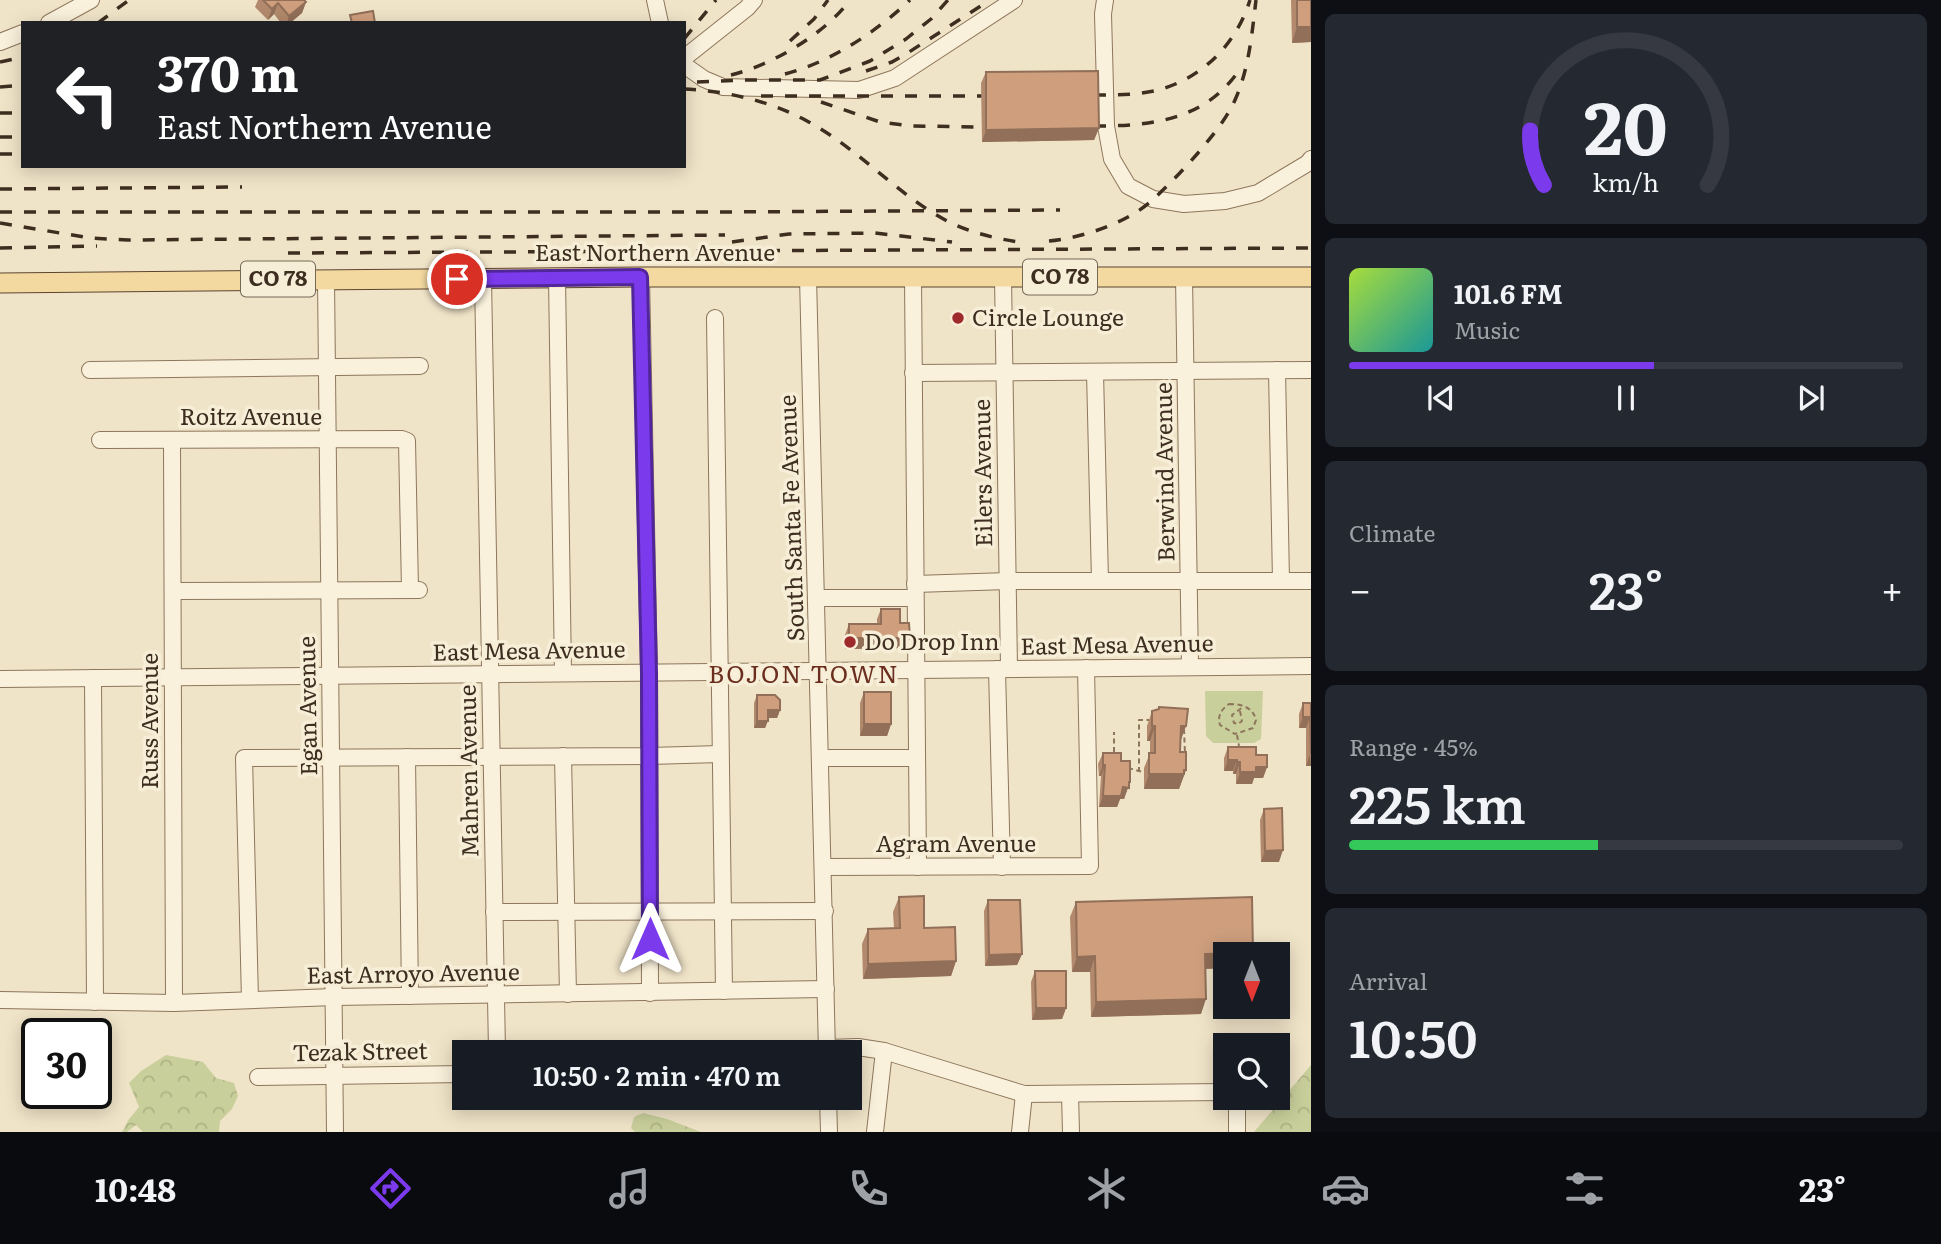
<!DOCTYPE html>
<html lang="en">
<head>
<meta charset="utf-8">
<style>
	:root { --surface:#171b24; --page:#242831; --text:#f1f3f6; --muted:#9ea1a6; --line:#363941; --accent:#7c3aed }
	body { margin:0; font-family:Literata,serif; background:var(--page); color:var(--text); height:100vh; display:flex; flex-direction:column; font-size:26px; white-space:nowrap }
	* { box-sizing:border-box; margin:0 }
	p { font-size:23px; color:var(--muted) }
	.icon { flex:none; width:38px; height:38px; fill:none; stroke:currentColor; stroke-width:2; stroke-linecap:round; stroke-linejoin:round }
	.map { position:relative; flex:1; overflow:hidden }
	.panel { display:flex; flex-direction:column; gap:14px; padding:14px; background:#0d0f14; width:630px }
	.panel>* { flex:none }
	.banner { position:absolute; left:21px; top:21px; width:665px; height:147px; border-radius:0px; box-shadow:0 4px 18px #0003; background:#202124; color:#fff; overflow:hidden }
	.needle { width:46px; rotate:180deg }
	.controls { position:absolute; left:1213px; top:942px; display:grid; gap:14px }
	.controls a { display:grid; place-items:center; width:77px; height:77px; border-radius:0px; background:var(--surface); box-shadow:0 4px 18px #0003; font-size:35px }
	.speed { position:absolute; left:21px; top:1018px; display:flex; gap:14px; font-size:35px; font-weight:700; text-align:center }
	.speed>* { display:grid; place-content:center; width:91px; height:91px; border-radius:50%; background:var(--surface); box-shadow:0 4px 18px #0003; line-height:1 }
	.speed .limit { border:4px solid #111; border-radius:10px; background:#fff; color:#111 }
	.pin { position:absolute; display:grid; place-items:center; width:60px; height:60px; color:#fff; margin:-30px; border:4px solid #fff; border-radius:50%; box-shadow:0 2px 7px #0007 }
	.me { position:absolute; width:77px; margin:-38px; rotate:0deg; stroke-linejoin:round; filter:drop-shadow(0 0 5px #0008) }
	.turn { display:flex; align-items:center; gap:24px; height:147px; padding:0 21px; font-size:32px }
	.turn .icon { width:91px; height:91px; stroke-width:2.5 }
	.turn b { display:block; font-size:49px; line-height:60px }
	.big { font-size:52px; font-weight:600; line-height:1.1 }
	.panel .tile { flex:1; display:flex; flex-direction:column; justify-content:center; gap:10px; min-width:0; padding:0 24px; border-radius:10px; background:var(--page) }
	.panel .dial { align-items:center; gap:0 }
	.dial svg { height:182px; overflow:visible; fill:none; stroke:var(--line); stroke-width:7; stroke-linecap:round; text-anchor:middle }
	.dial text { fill:var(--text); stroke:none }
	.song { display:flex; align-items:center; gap:21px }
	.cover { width:84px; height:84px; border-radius:10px; background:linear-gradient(135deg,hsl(80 70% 55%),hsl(180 70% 35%)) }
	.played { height:7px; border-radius:4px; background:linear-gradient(90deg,var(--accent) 55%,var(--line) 55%) }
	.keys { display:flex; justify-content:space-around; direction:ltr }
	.heat { display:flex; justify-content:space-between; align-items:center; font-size:38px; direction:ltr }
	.charge { height:10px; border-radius:5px; background:linear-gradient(90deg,#34c759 45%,var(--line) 0) }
	.trip { position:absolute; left:452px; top:1040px; width:410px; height:70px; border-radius:0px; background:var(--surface); box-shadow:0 4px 18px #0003; font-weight:600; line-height:70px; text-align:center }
	.tabs { display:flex; height:112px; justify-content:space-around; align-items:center; background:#090b0e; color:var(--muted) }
	.tabs .icon { width:49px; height:49px }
	.tabs .on { color:var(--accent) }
	.tabs b { font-size:32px; color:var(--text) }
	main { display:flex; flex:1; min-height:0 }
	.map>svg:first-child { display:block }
</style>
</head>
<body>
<main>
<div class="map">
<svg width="1311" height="1132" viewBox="0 0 1311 1132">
	<defs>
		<pattern id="forest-crowns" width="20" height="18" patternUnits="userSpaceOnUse" patternTransform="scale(1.75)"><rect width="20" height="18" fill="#c9cf9b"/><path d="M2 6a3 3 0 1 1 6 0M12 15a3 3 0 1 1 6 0" fill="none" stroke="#aeb285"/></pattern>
	</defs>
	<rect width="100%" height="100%" fill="#f0e4c8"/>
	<!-- forest -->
	<g fill="url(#forest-crowns)">
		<polygon points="166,1055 203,1062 216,1078 234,1083 238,1096 232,1109 220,1121 219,1132 143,1132 136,1125 127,1132 122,1132 129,1119 139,1107 129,1083 141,1071"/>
		<polygon points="1311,1065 1311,1132 1254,1132"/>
		<polygon points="643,1113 667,1119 701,1132 635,1132 631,1128 634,1117"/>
	</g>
	<!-- park -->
	<polygon fill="#c9cf9b" points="1205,691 1263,691 1261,739 1254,743 1213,743 1206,736"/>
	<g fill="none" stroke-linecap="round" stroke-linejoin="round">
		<!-- minor casing -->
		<g stroke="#8d765c" stroke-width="18">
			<g id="minor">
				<polyline points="655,0 660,23"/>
				<polyline points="1105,0 1103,14 1106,126 1112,159 1128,186 1153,199 1184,204 1225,201 1258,193 1308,163 1311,159"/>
				<polyline points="49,23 91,0"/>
				<polyline points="0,42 23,33"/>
				<polyline points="684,58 747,8 754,0"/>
				<polyline points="684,65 704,79 723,87 859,90 895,78 1014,0"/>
				<polyline points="641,277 649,673 650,993"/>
				<polyline points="808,277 827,1052"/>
				<polyline points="913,277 918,867"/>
				<polyline points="1003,277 1009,669"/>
				<polyline points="1184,277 1190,667"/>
				<polyline points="557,278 563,673"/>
				<polyline points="326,279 335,1132"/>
				<polyline points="483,279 497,1052"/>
				<polyline points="715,318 724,991"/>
				<polyline points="90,370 420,366"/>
				<polyline points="1277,370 1281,581"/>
				<polyline points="1095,372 1100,581"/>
				<polyline points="913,373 1311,370"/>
				<polyline points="100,440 402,439 407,441 410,590"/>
				<polyline points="172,440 174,1003"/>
				<polyline points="915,584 1008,581 1311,581"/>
				<polyline points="173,591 419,590"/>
				<polyline points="817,598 915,598"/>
				<polyline points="997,669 1002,867"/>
				<polyline points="93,678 95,1002"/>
				<polyline points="0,679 1311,666"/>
				<polyline points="563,756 568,994"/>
				<polyline points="407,757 410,996"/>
				<polyline points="821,758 917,758"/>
				<polyline points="823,867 1090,866 1086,668"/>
				<polyline points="494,912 825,911"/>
				<polyline points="0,1000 174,1003 334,997 826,989"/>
				<polyline points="250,1000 244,758 649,756 720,754"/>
				<polyline points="827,1048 858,1047 884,1051 1024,1094 1225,1092"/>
				<polyline points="258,1077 464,1074"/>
				<polyline points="1070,1094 1071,1132"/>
				<polyline points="828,1097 829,1132"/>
				<polyline points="1237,1097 1237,1132"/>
				<polyline points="875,1132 884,1051"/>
				<polyline points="1020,1132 1024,1094"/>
			</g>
		</g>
		<!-- major casing -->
		<g stroke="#5b4430" stroke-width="21">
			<polyline id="major" points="0,283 641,277 1311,277"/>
		</g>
		<!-- path -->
		<g stroke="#8d765c" stroke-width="2" stroke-dasharray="5 3.5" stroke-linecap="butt">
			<path d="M1229,704C1241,704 1253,707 1256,720L1253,728L1235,734L1220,725C1217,715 1222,709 1229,704Z"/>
			<polyline points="1240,711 1242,721 1238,724 1234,723 1232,715 1243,707"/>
			<polyline points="1184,729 1185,754"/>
			<polyline points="1237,735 1239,746"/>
			<polyline points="1114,752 1114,732"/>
			<polyline points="1128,768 1143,772"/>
			<polyline points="1139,772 1139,720 1149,720"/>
		</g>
		<!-- minor -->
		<use href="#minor" stroke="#faf1dc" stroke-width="16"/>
		<!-- major -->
		<use href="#major" stroke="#f3d9a0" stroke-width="19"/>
		<!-- rail -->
		<g stroke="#3d2e20" stroke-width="3.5" stroke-dasharray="12 12" stroke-linecap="butt">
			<polyline points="98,23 129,0"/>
			<polyline points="684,39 716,0"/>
			<polyline points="790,41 814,19 828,0"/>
			<polyline points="0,62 23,57"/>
			<polyline points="866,71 892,62 906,54 990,0"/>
			<path d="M785,74C831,62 876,32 910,0"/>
			<path d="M731,75C772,65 825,34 850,0"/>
			<polyline points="697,82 744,80 820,80 870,61 906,39 931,19 948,0"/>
			<polyline points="0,87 23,85"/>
			<path d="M684,89C727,91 770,101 807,121C858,148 896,194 947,221C969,232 993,238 1018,242"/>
			<path d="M1094,95C1114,95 1135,95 1154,91C1201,80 1236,45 1250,0"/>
			<polyline points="761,96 982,96"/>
			<polyline points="821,102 880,122 911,126 982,127"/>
			<polyline points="0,113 23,113"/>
			<path d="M1094,126C1151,126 1205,121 1240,69"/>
			<polyline points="0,137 23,137"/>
			<polyline points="0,154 23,154"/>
			<polyline points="0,189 242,187"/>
			<polyline points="0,212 721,212 1060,210"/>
			<polyline points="0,223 90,238 128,240 725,235"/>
			<path d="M1049,241C1081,238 1124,224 1149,203C1166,188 1183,170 1198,153C1212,136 1226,120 1235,100C1249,69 1252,33 1256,0"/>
			<polyline points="732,242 789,234 875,233 952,242"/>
			<polyline points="0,248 97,246"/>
			<polyline points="288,253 1311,248"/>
		</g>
	</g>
	<!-- wall -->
	<g fill="#b2896c">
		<polygon points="258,0 304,0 306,2 302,13 290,23 281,23 274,14 268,20 255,7"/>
		<polygon points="1291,0 1311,0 1311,42 1292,43"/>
		<polygon points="986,72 1099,128 1094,140 982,142 981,83"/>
		<polygon points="881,609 900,623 910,638 906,648 845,649 845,635 849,624 877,624 877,619"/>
		<polygon points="864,692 891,724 887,736 860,736 860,703"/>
		<polygon points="757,695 780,710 777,718 768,718 765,728 754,728 754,703"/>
		<polygon points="1303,703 1311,703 1311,766 1306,766 1306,728 1299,728 1299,714"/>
		<polygon points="1159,707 1186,726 1181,740 1180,752 1186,770 1179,789 1144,789 1144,768 1150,753 1150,741 1147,741 1147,726 1152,711 1158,709"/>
		<polygon points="1228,747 1256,755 1267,767 1263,778 1254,778 1252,784 1236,784 1236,774 1233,774 1233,771 1224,771 1224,758"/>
		<polygon points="1103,753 1121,761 1130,782 1124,799 1120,799 1117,807 1099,807 1101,776 1099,776 1098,764"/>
		<polygon points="1264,809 1279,862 1261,862 1260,820"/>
		<polygon points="899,897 924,928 956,961 951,976 863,979 862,944 868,929 894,928 893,912"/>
		<polygon points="988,900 1022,954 1017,965 985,966 984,911"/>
		<polygon points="1076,902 1225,968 1206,969 1201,1014 1091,1017 1090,972 1072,972 1070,917"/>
		<polygon points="1035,971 1066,1008 1062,1019 1032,1020 1031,982"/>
	</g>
	<!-- shaded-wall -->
	<g fill="#916f58">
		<polygon points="306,2 302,13 290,23 287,23 289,16"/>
		<polygon points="278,3 274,14 268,20 272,9"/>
		<polygon points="1297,27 1311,27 1311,42 1292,43"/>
		<polygon points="1099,128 1094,140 982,142 986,130"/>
		<polygon points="849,638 910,638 906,648 845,649"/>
		<polygon points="768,710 780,710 777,718 765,718"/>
		<polygon points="1303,717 1310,717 1306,728 1299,728"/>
		<polygon points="757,721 768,721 765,728 754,728"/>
		<polygon points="864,724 891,724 887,736 860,736"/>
		<polygon points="1152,726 1155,726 1150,741 1147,741"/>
		<polygon points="1181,726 1186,726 1180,741"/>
		<polygon points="1310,754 1311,766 1306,766"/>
		<polygon points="1228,760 1237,760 1233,771 1224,771"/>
		<polygon points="1237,762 1240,762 1236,774 1233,774"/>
		<polygon points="1103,765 1105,765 1101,776 1099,776"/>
		<polygon points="1256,767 1267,767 1263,778 1254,778 1252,784 1236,784 1240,772"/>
		<polygon points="1186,770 1179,789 1144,789 1149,774"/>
		<polygon points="1129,782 1130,782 1124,799 1120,799 1117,807 1099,807 1103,796 1123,787"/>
		<polygon points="1283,850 1279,862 1261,862 1265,851"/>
		<polygon points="1253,953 1252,954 1225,954 1225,968 1200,969 1205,954"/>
		<polygon points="1022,954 1017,965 985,966 989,955"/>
		<polygon points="1095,956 1090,972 1072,972 1077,957"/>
		<polygon points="956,961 951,976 863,979 868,964"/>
		<polygon points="1206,999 1201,1014 1091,1017 1096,1002"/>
		<polygon points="1036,1008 1066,1008 1062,1019 1032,1020"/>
	</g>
	<!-- building -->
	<g fill="#cf9f7d" stroke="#916f58" stroke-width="2">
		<polygon points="263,0 304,0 306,2 289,16 278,3 272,9"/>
		<rect x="1297" y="0" width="14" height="27"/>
		<polygon points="373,11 375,23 352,23 350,15"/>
		<polygon points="1098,71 1099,128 986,130 986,72"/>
		<polygon points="881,609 900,609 900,623 909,623 910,638 849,638 849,624 881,624"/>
		<rect x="864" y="692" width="27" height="32"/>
		<polygon points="757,695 775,695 780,700 780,710 768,710 768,721 757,721"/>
		<polygon points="1303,703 1311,703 1311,754 1310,717 1303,717"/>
		<polygon points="1159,707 1188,709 1186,726 1181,726 1180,752 1186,752 1186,770 1184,770 1184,774 1149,774 1149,753 1155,753 1155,726 1152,726 1152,711 1159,709"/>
		<polygon points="1228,747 1256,747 1256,755 1267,755 1267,767 1256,767 1256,772 1240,772 1240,762 1237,762 1237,760 1228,760"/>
		<polygon points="1103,753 1121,753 1121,761 1130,761 1130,782 1129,782 1129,788 1123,787 1121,796 1103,796 1105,765 1103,765"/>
		<polygon points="1282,808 1283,850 1265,851 1264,809"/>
		<polygon points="924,896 924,928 955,927 956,961 868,964 868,929 900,928 899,897"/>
		<polygon points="1252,897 1253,953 1205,954 1206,999 1096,1002 1095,956 1077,957 1076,902"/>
		<polygon points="988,900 1020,900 1022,954 989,955"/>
		<polygon points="1035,971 1066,971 1066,1008 1036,1008"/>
	</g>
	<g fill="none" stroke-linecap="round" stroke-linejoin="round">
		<!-- route casing -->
		<g stroke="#51269a" stroke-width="18">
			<polyline id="route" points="457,279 640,277 649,673 650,939"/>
		</g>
		<!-- route -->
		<use href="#route" stroke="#7c3aed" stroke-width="12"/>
	</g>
	<!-- markers -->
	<g fill="#9e2a2b" stroke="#f7eed8" stroke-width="2.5">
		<circle cx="958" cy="318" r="7"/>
		<circle cx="850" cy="642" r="7"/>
	</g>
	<g text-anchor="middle" stroke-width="7" stroke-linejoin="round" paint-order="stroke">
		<!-- shield labels -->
		<g fill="#f7eed8" stroke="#756857" stroke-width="2">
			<rect x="1023" y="259.5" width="74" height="35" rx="5"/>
			<rect x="241" y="261.5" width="74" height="35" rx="5"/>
		</g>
		<g font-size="21" font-weight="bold" fill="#3d2e20">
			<text x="1060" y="284">CO 78</text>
			<text x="278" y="286">CO 78</text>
		</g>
		<!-- street labels -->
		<g font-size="23" fill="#3d2e20" stroke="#f7eed8">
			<text x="655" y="261">East Northern Avenue</text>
			<text x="251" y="425">Roitz Avenue</text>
			<text transform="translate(1165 472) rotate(-91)" y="8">Berwind Avenue</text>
			<text transform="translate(983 473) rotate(-91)" y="8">Eilers Avenue</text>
			<text transform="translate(792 518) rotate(-92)" y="8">South Santa Fe Avenue</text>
			<text transform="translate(1117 645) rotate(-1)" y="8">East Mesa Avenue</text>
			<text transform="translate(529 651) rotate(-1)" y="8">East Mesa Avenue</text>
			<text transform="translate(308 706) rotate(-91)" y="8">Egan Avenue</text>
			<text transform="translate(150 721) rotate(-90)" y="8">Russ Avenue</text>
			<text transform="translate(469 771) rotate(-91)" y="8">Mahren Avenue</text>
			<text x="956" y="852">Agram Avenue</text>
			<text transform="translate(413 974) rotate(-1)" y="8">East Arroyo Avenue</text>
			<text transform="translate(360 1052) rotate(-1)" y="8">Tezak Street</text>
		</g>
		<!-- poi labels -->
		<g font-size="23" fill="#3d2e20" stroke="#f7eed8" text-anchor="start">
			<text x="972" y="326">Circle Lounge</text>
			<text x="864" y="650">Do Drop Inn</text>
		</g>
		<!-- neighbourhood labels -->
		<g font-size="24" letter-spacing="2" fill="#6b2e1e" stroke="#f7eed8">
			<text x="804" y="683">BOJON TOWN</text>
		</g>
	</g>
</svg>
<div class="controls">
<a><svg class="needle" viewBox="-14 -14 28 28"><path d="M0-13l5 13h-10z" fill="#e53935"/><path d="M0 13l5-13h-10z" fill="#9ea1a6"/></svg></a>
<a><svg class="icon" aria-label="search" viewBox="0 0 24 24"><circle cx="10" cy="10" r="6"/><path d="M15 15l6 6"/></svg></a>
</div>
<div class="speed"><div class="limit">30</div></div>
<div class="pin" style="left:457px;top:279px;background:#d93025"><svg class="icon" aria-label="arrive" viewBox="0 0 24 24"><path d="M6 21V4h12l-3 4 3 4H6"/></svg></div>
<svg class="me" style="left:650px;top:939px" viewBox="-20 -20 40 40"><path d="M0-17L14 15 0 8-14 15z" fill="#7c3aed" stroke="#fff" stroke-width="4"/></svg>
<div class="trip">10:50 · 2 min · 470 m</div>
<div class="banner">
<div class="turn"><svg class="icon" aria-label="left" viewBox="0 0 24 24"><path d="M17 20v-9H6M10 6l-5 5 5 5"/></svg><div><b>370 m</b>East Northern Avenue</div></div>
</div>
</div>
<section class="panel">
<div class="tile dial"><svg viewBox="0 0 100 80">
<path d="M14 69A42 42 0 1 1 86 69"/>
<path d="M14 69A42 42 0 0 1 8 45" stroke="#7c3aed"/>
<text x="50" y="56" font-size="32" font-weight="700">20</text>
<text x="50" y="72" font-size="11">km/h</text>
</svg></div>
<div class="tile">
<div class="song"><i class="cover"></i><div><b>101.6 FM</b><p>Music</p></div></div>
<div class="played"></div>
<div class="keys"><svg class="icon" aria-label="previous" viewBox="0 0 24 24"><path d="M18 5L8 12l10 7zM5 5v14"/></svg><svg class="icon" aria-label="pause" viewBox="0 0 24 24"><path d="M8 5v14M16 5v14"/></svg><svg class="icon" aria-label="next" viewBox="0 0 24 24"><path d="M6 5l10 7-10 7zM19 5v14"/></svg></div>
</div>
<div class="tile"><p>Climate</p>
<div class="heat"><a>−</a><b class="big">23°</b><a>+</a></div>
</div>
<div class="tile"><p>Range · 45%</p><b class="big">225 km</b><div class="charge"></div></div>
<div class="tile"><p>Arrival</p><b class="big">10:50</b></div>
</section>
</main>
<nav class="tabs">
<b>10:48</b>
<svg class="icon on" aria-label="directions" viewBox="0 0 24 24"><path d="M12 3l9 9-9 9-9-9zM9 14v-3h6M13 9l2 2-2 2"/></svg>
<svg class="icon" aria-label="music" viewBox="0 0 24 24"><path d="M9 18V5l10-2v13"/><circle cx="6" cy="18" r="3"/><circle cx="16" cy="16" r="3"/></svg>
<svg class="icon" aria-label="phone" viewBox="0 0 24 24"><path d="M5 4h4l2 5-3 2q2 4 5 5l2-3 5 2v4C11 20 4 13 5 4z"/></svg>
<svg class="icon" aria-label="climate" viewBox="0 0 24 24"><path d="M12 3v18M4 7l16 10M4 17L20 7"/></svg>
<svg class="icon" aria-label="car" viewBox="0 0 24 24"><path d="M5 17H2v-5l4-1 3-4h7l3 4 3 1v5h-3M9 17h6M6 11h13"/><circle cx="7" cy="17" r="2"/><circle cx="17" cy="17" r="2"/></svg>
<svg class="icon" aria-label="filters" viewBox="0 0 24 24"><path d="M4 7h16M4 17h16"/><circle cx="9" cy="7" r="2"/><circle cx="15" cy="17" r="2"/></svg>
<b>23°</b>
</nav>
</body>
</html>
